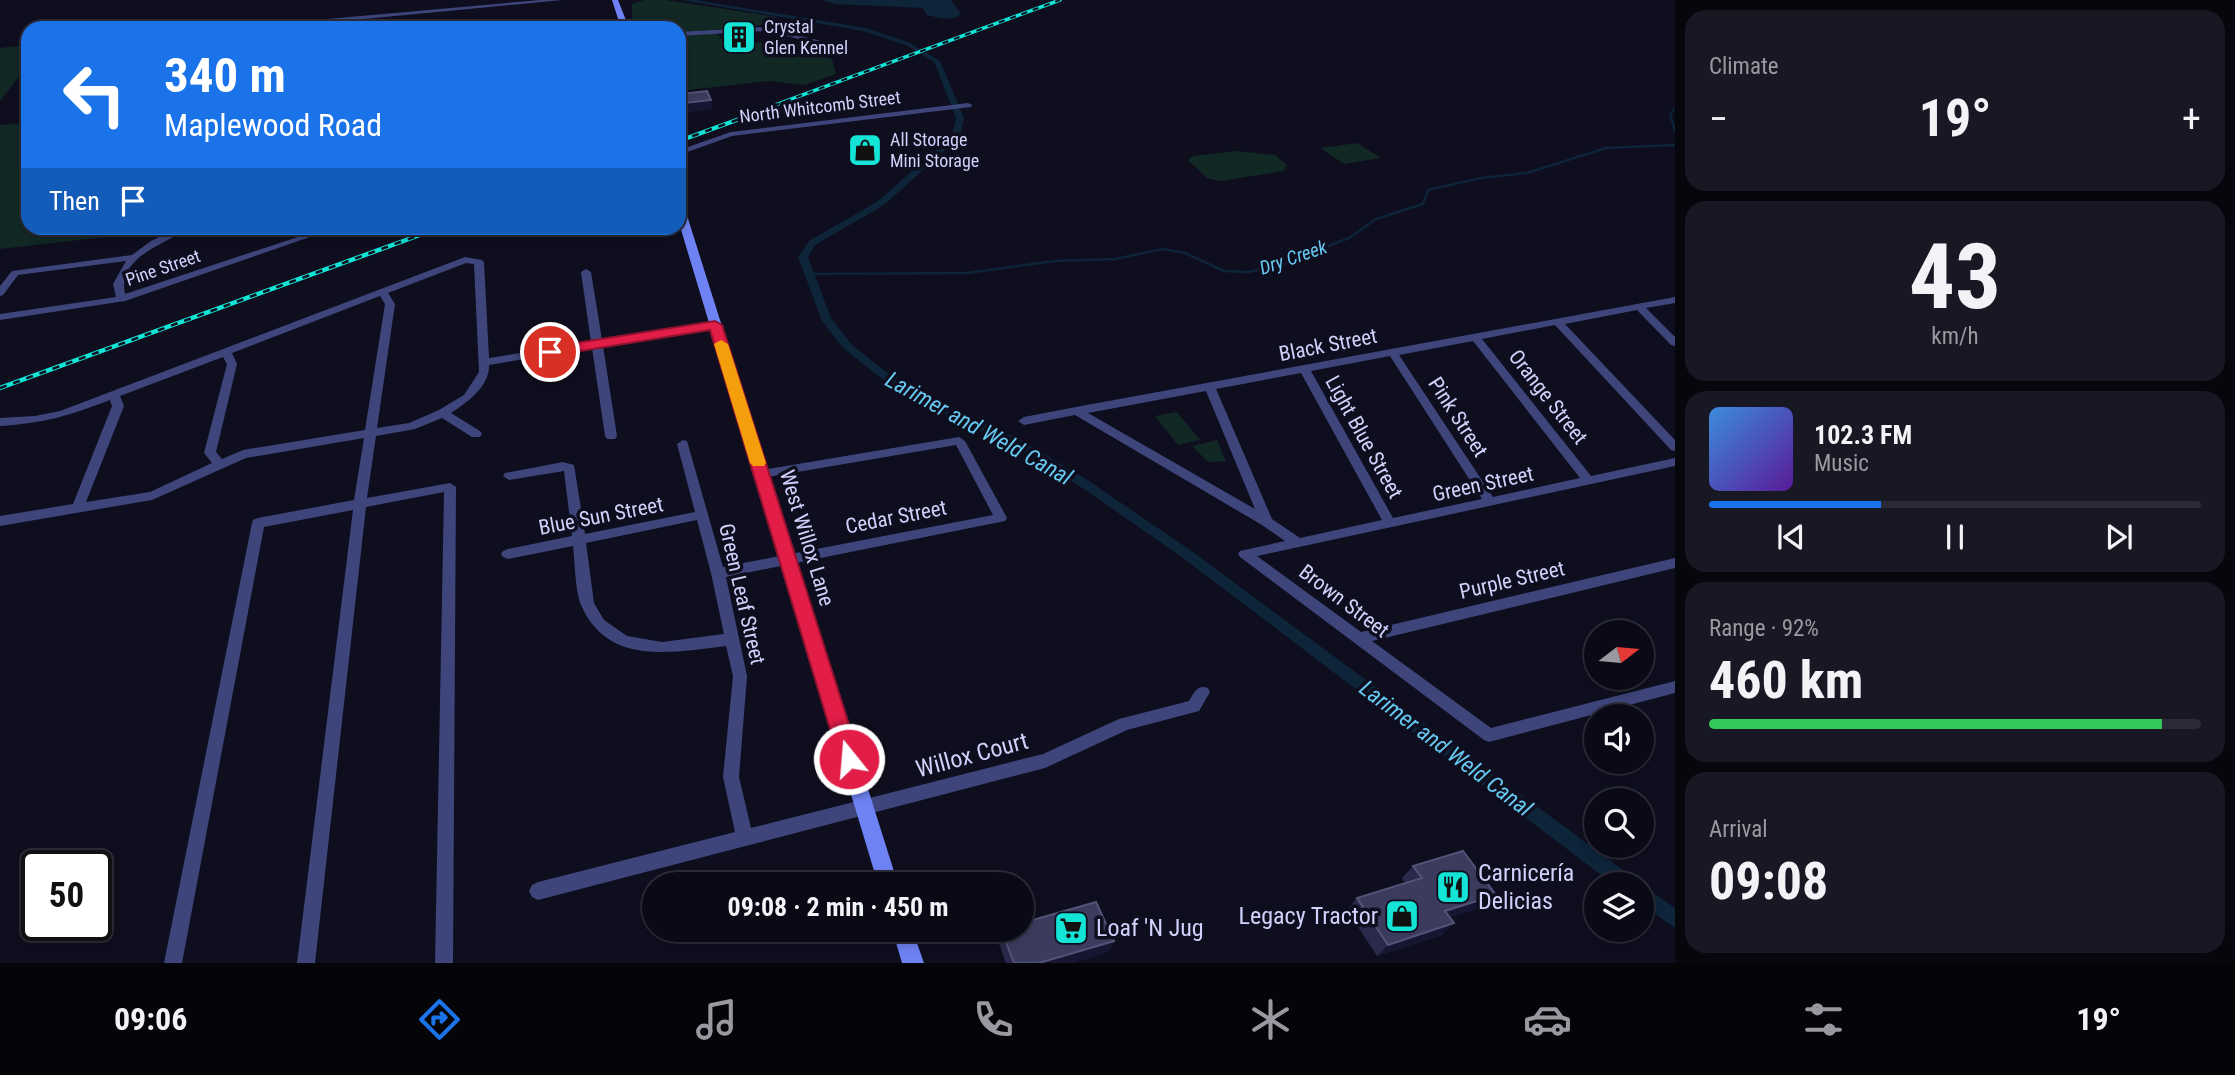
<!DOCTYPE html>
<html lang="en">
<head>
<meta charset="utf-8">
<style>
	:root { --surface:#0a0a17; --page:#181824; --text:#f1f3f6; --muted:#999aa1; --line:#2a2b36; --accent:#1a73e8 }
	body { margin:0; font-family:"Roboto Condensed",sans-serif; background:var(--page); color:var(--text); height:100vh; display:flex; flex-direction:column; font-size:26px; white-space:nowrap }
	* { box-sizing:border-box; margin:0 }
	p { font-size:23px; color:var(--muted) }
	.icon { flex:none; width:38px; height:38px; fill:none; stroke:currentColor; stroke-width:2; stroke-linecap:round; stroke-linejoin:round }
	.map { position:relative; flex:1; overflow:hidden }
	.panel { display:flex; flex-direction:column; gap:10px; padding:10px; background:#06060d; width:560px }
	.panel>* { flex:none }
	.hud { position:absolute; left:21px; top:21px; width:665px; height:214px; border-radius:21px; box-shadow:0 4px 10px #0003,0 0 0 2px var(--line); background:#1a73e8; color:#fff; overflow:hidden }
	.needle { width:46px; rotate:74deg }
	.controls { position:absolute; left:1584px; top:620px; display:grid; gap:14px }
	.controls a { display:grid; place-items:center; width:70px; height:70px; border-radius:50%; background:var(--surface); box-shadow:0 4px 10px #0003,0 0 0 2px var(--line); font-size:35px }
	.speed { position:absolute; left:21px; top:850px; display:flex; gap:14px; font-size:35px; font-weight:700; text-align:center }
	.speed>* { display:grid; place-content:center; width:91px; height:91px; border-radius:50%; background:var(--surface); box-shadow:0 4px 10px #0003,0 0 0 2px var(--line); line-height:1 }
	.speed .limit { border:4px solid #111; border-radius:10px; background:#fff; color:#111 }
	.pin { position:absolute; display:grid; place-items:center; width:60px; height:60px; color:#fff; margin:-30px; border:4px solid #fff; border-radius:50%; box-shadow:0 2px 7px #0007 }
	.me { position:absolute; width:77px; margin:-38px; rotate:343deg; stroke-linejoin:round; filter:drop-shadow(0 0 5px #0008) }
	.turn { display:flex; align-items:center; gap:24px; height:147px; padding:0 28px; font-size:32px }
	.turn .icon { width:91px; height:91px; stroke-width:2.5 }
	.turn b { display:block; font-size:49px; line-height:60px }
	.then { display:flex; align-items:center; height:66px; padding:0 28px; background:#0003; gap:14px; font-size:26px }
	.big { font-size:52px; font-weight:700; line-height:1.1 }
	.panel .card { flex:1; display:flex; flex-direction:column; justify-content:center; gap:10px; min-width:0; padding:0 24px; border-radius:21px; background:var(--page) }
	.panel .dial { align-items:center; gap:0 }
	.dial b { font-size:91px; line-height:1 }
	.song { display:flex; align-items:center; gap:21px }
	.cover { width:84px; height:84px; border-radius:10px; background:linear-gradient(135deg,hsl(210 70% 55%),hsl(270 70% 35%)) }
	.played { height:7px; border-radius:4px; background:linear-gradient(90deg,var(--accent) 35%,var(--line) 35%) }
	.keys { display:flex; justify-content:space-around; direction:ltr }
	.heat { display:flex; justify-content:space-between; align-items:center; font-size:38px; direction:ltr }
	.charge { height:10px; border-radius:5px; background:linear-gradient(90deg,#34c759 92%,var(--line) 0) }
	.trip { position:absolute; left:642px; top:872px; width:392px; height:70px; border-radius:35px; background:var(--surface); box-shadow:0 4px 10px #0003,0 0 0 2px var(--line); font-weight:700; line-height:70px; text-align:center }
	.tab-bar { display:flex; height:112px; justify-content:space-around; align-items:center; background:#040409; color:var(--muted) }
	.tab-bar .icon { width:49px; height:49px }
	.tab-bar .selected { color:var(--accent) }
	.tab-bar b { font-size:32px; color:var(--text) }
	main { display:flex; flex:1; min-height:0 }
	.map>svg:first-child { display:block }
</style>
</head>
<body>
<main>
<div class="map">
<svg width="1675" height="963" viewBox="0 0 1675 963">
	<rect width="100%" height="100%" fill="#0e0e1f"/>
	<!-- green -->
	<g fill="#122824">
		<polygon points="644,0 666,0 777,17 763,25 679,33 679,28 636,28 632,20 632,4"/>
		<polygon points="716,32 727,46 783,40 832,59 836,74 804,85 769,81 679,91 679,36"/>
		<polygon points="28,45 28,65 0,101 0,48"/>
		<polygon points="28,123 28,228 161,228 159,231 0,249 0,125"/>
		<polygon points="1357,143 1381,158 1344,164 1321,148"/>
		<polygon points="1237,151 1275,155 1287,165 1284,171 1220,181 1207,178 1188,160 1193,156"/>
		<polygon points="1177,412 1200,440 1178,445 1155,416"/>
		<polygon points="1217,440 1226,461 1208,462 1192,446"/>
	</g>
	<!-- water -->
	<path fill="#0d2439" d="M823,0H951L961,14C951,22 939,18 927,15L923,8L835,4Z"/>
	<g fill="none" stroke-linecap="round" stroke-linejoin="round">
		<!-- stream-far1 -->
		<polyline stroke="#0d2439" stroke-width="2" points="1671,118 1670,114 1675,108"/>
		<!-- stream -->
		<g stroke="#0d2439" stroke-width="2.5">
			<polyline points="1671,117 1675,131"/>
			<polyline points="809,274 967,273 1055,261 1115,259 1163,249 1185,253 1224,271 1248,272 1275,266 1349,238 1376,219 1423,204 1428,190 1481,178 1527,173 1606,148 1675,145"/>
		</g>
		<!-- canal -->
		<g fill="#0d2439" fill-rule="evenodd">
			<polygon points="682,0 696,0 866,28 910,43 940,61 964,118 960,137 884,205 815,245 808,257 831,318 852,345 907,388 1023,441 1089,481 1193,552 1634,878 1637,884 1613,884 1183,558 1081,487 1015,447 899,392 844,349 822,321 798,257 809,241 878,201 952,136 956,118 934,62 906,45 863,31"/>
			<polygon points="1642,885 1675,908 1675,928 1642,905"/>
		</g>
		<!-- street -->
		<g fill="#3d457a" fill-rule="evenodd">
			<polygon points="540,0 563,0 270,28 246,28 249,26"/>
			<polygon points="764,27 846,47 843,49 764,31 679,36 679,32"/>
			<polygon points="968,103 972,105 971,107 732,136 679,155 679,150 731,132"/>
			<path d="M177,228H188C165,245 117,256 125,294L325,228H336L125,301L0,320V314L116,297L113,284L126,261L18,275L3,295L0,296V286L12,271L132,255L151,241Z"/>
			<path d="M465,257L482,260L484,262L489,358L591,342L581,272L586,269L591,272L602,340L715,322L720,325L715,328L603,346L617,436L615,439H607L605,436L592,348L489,365C490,386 467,403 451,413L480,431L482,434L480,437H472L442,418L415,429L376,436L367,498L450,483L456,487L453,963H435L444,492L366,507L315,963H297L353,510L264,527L182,963H164L252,523L253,520L258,518L354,500L364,438L246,458L152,500L0,526V516L73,504L112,406L110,400C68,416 45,423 0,426V418L35,416L60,411ZM466,263L474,264L479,372L464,395L439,410L409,423L377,428L395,304L388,293ZM380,296L385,304L365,430L243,450L222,459L216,452L237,364L232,353ZM223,357L227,364L204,453L212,463L150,492L86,502L124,406L120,396Z"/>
			<path d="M1675,297V303L1646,308L1675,337V346L1671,345L1637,310L1565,324L1675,440V451L1671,450L1555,325L1482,339L1591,476L1675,458V466L1257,556L1361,632L1675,558V568L1372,641L1491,728L1675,681V693L1489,742L1484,740L1240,557L1238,554L1240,551L1285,541L1262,525L1075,415L1024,425L1018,421L1024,417L1076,407ZM1473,341L1580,478L1493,497L1399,355ZM1390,356L1482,499L1393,518L1311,371ZM1301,373L1382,520L1300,538L1272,519L1216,389ZM1206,391L1255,509L1088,413Z"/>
			<path d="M959,437L965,441L1007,518L1005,521L726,577L747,676L739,777L751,828L1043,754L1119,719L1189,701C1194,693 1197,684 1208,688L1210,692L1199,711L1127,730L1045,768L538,900L532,897L529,891L532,885L538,882L735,832L723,777L733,676L726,646C673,652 608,667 581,605C575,590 575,563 573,546L508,559L503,557L501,554L503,551L508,549L572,536L564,471L509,480L503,476L505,473L563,462L574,465L585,534L695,512L677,444L683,440L687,441L723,567L993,515L956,445L762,478L756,474L762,470ZM697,520L711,573L724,634L662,642L627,636L604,620L594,603L586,543Z"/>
		</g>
		<!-- secondary -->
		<g fill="#6f82f3" fill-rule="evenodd">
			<polygon points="612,0 618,0 629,28 621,28"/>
			<polygon points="679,203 684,206 898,884 878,884 679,223"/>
			<polygon points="892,929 912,929 924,963 902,963"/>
		</g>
		<!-- rail-far1 casing -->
		<g stroke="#13e4d6" stroke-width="3.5">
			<polyline id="rail-far1" points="740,118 1060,0"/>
		</g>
		<!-- rail casing -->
		<g stroke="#13e4d6" stroke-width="4.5">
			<g id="rail">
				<polyline points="679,141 745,117"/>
				<polyline points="0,388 439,228"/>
			</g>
		</g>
		<!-- rail-far1 -->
		<use href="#rail-far1" stroke="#0e0e1f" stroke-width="2" stroke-dasharray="6" stroke-linecap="butt"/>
		<!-- rail -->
		<use href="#rail" stroke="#0e0e1f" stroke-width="2.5" stroke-dasharray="7" stroke-linecap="butt"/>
	</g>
	<!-- wall -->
	<g fill="#2a294b">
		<polygon points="681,94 711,100 712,109 686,112 682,102"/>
		<polygon points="1413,866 1496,895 1483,907 1450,917 1442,935 1377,956 1347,910 1357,898 1405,883 1402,878"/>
		<polygon points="1001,929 1114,941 1108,952 1072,963 1006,963 998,941"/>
	</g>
	<!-- shaded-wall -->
	<g fill="#171632">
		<polygon points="711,100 712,109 686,112 685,103"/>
		<polygon points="1496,895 1483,907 1433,922 1445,911"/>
		<polygon points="1454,923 1442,935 1377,956 1388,945"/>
		<polygon points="1114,941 1108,952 1072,963 1039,963"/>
	</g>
	<!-- building -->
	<g fill="#3b3b5e" stroke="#535377" stroke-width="2">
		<polygon points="707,91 711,100 685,103 681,94"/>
		<polygon points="1463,851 1496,895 1445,911 1454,923 1388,945 1357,898 1422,878 1413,866"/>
		<polygon points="1096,902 1114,941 1039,963 1014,963 1001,929 1022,929 1022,923"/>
	</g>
	<!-- route -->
	<polygon fill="#e11d48" stroke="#92132f" stroke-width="2" points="715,321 722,325 860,759 857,765 849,768 842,765 839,759 710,330 550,356 543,352 550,347"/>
	<!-- slow -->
	<polygon fill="#f59e0b" points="721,340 728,344 766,463 764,466 753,466 750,463 714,344"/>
	<!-- icons -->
	<defs>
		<g id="building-square" transform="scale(1.75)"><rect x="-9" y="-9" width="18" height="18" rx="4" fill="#13e4d6" stroke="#0e0e1f"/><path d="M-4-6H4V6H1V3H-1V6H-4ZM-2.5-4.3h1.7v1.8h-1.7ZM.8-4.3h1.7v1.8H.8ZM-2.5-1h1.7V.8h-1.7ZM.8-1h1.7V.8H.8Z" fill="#111"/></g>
		<g id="shop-square" transform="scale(1.75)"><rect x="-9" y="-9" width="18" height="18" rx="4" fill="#13e4d6" stroke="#0e0e1f"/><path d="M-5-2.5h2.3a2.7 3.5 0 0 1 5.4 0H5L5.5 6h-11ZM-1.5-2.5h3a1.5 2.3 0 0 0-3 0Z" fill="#111"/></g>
		<g id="restaurant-square" transform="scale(1.75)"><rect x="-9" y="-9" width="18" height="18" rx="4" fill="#13e4d6" stroke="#0e0e1f"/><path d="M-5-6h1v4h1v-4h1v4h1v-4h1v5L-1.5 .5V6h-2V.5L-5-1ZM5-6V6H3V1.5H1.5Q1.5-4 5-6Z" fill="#111"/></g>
		<g id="supermarket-square" transform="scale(1.75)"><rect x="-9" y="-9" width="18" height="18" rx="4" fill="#13e4d6" stroke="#0e0e1f"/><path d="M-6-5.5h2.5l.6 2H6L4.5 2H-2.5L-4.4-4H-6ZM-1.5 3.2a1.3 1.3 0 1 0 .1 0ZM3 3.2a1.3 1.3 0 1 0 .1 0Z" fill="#111"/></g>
	</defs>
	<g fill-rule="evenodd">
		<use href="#building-square" x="739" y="37"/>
		<use href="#shop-square" x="865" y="150"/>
		<use href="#restaurant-square" x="1453" y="887"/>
		<use href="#shop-square" x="1402" y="916"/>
		<use href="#supermarket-square" x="1071" y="928"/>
	</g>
	<g text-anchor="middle" stroke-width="7" stroke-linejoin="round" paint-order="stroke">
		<!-- far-poi labels -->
		<g font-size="18" fill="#d0d2fb" stroke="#0e0e1f" text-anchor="start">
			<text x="764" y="33">Crystal<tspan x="764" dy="21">Glen Kennel</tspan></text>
			<text x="890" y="146">All Storage<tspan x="890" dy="21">Mini Storage</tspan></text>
		</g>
		<!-- far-street labels -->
		<g font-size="18" fill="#d0d2fb" stroke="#0e0e1f">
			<text transform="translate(820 107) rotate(-7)" y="6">North Whitcomb Street</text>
			<text transform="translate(163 268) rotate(-19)" y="6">Pine Street</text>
		</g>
		<!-- far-water labels -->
		<g font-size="19" font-style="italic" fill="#67c9f2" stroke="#0e0e1f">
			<text transform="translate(1293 257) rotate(-19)" y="7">Dry Creek</text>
		</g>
		<!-- street labels -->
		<g font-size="21" fill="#d0d2fb" stroke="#0e0e1f">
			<text transform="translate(1328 345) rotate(-11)" y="7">Black Street</text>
			<text transform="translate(1548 397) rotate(52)" y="7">Orange Street</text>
			<text transform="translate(1458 417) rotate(57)" y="7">Pink Street</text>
			<text transform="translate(1364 437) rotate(61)" y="7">Light Blue Street</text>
			<text transform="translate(1483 484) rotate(-12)" y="7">Green Street</text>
			<text transform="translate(601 516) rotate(-11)" y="7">Blue Sun Street</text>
			<text transform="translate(896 517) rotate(-11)" y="7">Cedar Street</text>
			<text transform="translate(807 538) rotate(73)" y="7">West Willox Lane</text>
			<text transform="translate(1512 580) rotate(-13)" y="7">Purple Street</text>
			<text transform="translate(742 594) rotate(77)" y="7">Green Leaf Street</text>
			<text transform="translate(1344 601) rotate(37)" y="7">Brown Street</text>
		</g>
		<!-- water labels -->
		<g font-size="23" font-style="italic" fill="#67c9f2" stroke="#0e0e1f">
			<text transform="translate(979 428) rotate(29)" y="8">Larimer and Weld Canal</text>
			<text transform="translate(1446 748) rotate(37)" y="8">Larimer and Weld Canal</text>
		</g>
		<!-- near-street labels -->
		<g font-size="24" fill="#d0d2fb" stroke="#0e0e1f">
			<text transform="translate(972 755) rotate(-15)" y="8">Willox Court</text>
		</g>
		<!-- near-poi labels -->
		<g font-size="24" fill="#d0d2fb" stroke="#0e0e1f" text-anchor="start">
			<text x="1478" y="881">Carnicería<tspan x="1478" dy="28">Delicias</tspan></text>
			<text x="1378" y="924" text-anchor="end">Legacy Tractor</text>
			<text x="1096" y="936">Loaf 'N Jug</text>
		</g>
	</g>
</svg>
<div class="controls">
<a><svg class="needle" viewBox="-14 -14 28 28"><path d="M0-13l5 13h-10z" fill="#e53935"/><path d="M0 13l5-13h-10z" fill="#999aa1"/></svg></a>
<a><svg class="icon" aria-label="sound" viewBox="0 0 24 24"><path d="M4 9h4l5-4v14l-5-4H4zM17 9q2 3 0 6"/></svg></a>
<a><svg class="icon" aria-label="search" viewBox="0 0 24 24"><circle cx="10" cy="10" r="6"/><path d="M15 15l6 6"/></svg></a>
<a><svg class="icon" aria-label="layers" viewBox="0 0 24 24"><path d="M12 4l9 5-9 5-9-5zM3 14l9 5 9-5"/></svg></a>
</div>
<div class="speed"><div class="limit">50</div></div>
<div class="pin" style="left:550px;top:352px;background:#d93025"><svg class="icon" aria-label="arrive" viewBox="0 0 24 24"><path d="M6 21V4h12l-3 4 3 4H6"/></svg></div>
<svg class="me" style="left:849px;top:759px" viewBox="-20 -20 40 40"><circle r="17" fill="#e11d48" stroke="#fff" stroke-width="3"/><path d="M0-11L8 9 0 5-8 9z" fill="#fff"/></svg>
<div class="trip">09:08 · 2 min · 450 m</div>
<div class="hud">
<div class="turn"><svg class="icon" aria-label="left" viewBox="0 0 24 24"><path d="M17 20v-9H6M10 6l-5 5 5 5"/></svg><div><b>340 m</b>Maplewood Road</div></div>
<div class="then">Then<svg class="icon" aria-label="arrive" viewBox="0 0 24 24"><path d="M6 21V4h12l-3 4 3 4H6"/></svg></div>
</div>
</div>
<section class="panel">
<div class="card"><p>Climate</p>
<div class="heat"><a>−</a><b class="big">19°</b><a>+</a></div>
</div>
<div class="card dial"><b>43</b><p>km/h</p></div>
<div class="card">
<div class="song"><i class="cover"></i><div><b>102.3 FM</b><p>Music</p></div></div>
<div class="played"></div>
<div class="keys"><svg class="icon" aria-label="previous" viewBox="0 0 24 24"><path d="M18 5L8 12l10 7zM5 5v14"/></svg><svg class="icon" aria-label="pause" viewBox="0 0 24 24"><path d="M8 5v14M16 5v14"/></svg><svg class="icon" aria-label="next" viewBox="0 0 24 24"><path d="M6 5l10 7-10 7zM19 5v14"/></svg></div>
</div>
<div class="card"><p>Range · 92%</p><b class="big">460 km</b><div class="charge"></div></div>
<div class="card"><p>Arrival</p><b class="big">09:08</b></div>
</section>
</main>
<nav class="tab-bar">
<b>09:06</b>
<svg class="icon selected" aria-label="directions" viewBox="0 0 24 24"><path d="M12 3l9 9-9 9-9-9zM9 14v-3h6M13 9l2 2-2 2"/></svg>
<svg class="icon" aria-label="music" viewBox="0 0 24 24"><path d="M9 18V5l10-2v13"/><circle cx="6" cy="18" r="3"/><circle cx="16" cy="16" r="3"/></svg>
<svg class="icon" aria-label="phone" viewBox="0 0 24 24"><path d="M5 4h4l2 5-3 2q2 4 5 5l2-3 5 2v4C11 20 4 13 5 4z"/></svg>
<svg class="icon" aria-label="climate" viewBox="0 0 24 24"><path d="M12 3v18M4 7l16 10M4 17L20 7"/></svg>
<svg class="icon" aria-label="car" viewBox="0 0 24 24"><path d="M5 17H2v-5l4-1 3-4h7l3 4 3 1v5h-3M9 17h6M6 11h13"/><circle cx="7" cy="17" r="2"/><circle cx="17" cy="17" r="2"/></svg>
<svg class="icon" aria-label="filters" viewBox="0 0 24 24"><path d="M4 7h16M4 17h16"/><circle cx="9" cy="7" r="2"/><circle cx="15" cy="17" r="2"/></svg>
<b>19°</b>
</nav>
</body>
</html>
